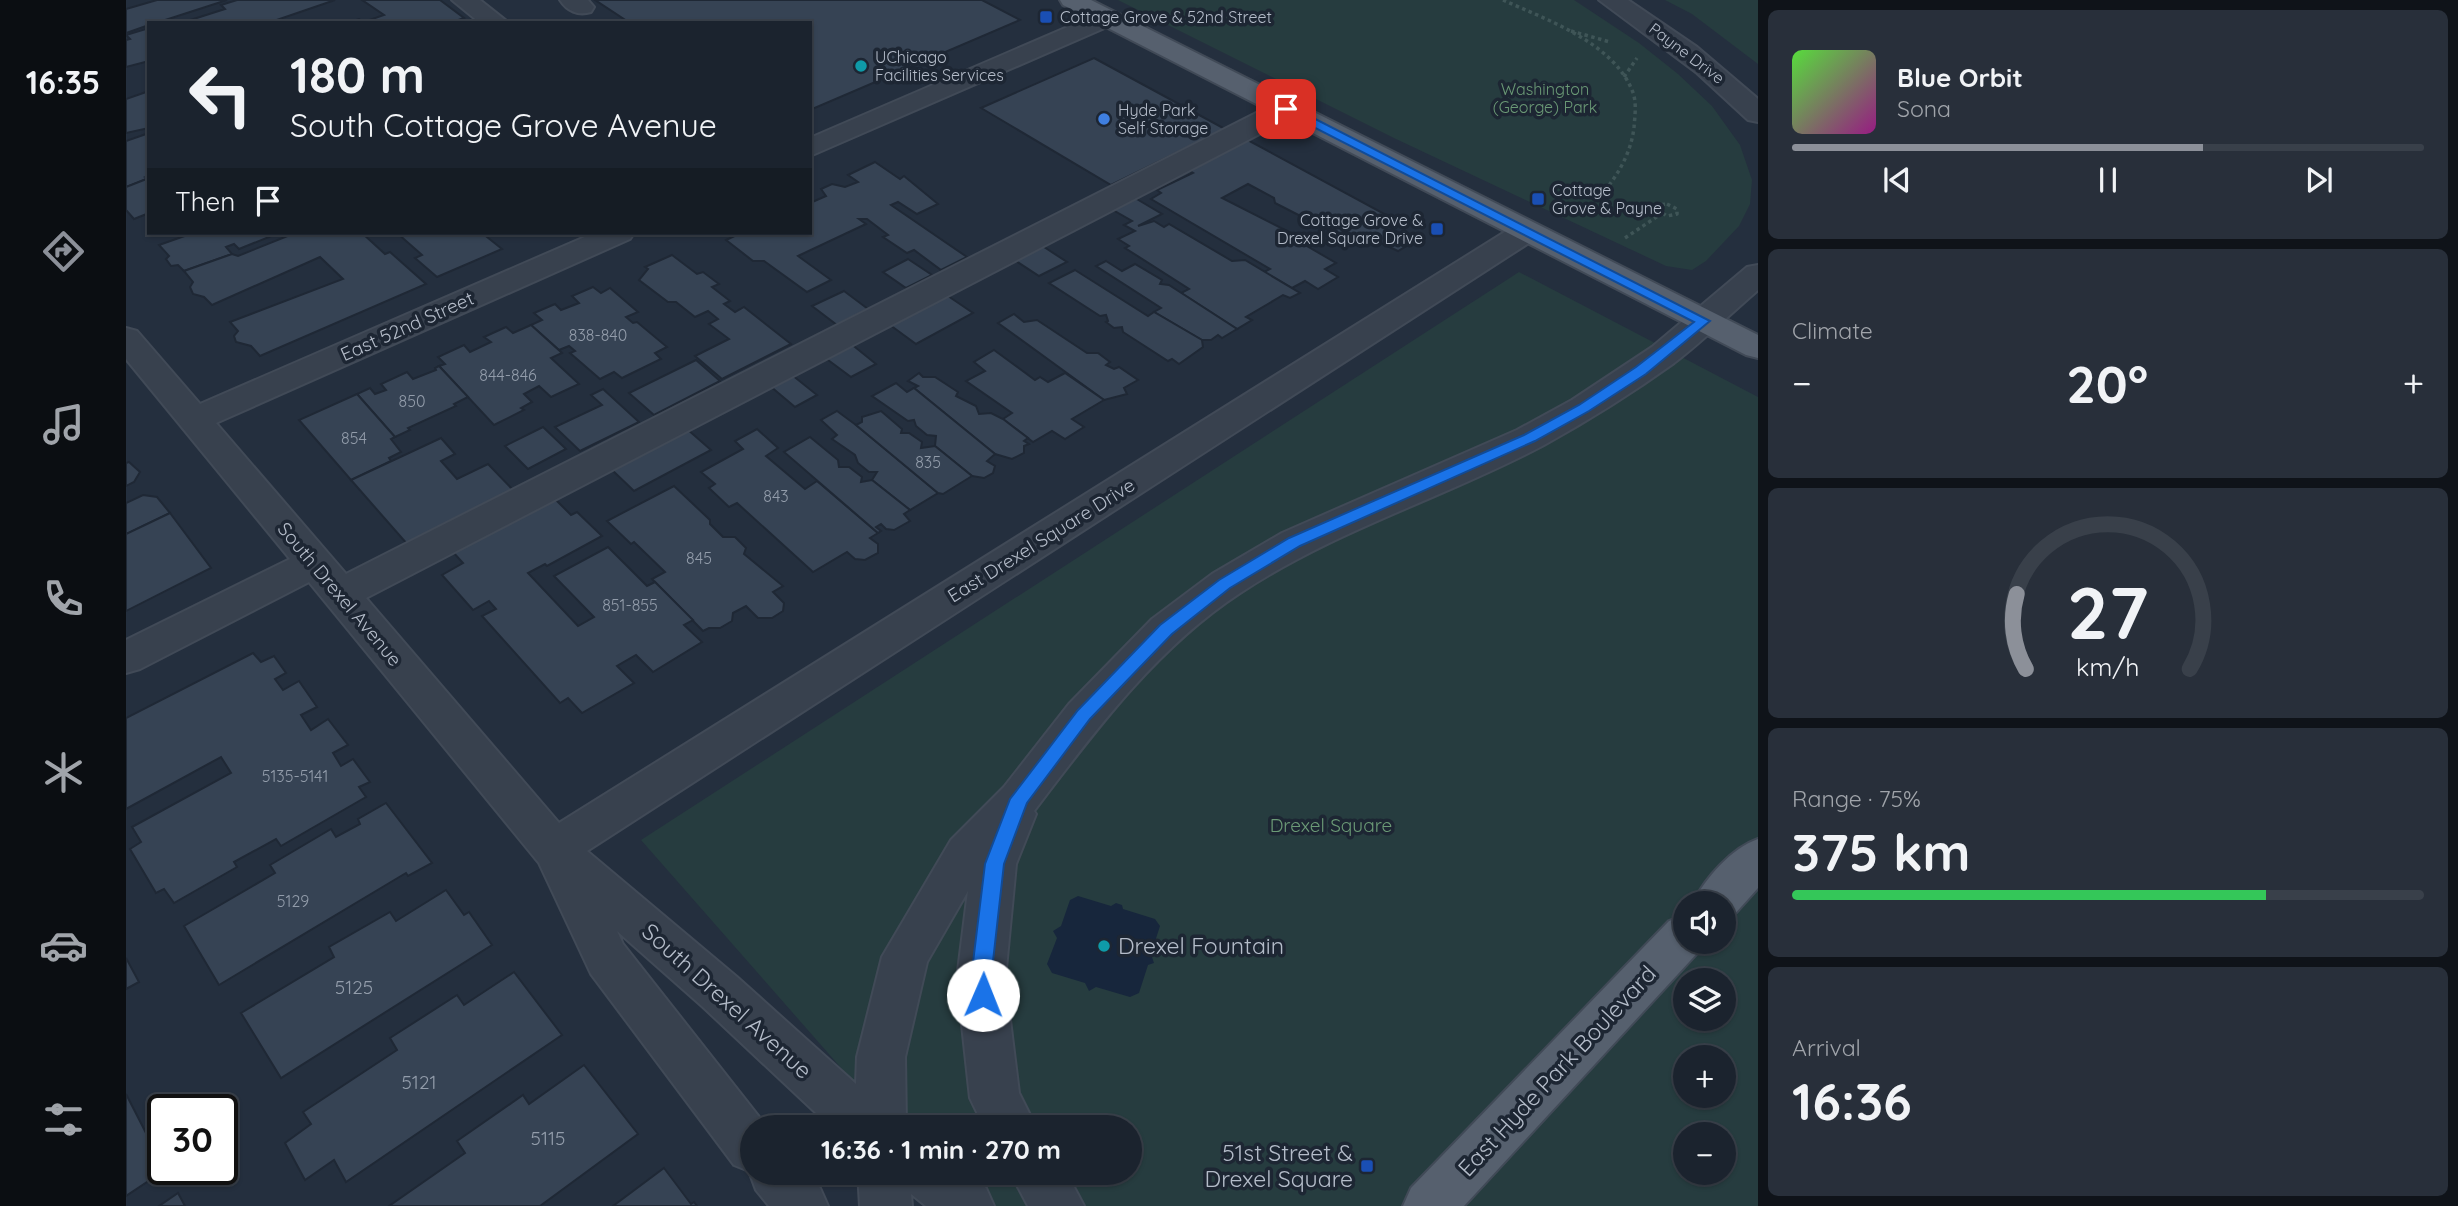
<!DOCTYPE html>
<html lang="en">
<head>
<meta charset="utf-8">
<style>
	:root { --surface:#1b232e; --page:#282f3a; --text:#f1f3f6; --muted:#a0a4aa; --line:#39404a; --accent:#8c9099 }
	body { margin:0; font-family:Quicksand,sans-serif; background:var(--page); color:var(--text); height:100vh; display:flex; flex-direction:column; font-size:26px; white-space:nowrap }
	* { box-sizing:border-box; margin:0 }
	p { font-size:23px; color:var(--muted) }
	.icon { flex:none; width:38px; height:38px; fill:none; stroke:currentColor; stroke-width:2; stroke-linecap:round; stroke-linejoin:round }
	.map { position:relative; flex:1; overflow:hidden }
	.details { display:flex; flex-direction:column; gap:10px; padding:10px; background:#0f1319; width:700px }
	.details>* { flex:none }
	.banner { position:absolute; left:21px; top:21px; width:665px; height:214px; border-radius:0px; box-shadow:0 2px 5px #0004,0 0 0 2px var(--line); background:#1b232e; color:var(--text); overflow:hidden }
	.fabs { position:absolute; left:1547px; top:891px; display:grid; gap:14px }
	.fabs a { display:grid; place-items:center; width:63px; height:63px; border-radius:50%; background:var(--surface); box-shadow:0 2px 5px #0004,0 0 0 2px var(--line); font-size:35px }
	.speed { position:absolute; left:21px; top:1094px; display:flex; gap:14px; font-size:35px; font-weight:700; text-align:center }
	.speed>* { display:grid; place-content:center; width:91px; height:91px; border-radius:50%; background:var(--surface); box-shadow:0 2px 5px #0004,0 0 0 2px var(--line); line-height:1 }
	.speed .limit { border:4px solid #111; border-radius:10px; background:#fff; color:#111 }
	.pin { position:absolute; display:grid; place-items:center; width:60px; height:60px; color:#fff; margin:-30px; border-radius:14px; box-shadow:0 4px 10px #0006 }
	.me { position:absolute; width:77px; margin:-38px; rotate:1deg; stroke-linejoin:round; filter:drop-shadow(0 0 5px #0008) }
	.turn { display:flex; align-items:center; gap:24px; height:147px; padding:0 28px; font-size:32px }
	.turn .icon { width:91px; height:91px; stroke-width:2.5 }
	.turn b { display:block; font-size:49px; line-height:60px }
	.then { display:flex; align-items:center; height:66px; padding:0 28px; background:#0003; gap:14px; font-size:26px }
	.big { font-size:52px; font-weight:800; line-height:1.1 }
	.details .card { flex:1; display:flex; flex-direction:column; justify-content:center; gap:10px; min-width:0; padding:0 24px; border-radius:10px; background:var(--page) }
	.details .dial { align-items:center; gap:0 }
	.dial svg { height:182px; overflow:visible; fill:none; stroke:var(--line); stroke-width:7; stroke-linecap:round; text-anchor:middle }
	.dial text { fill:var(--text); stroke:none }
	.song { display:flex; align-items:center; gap:21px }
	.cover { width:84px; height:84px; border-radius:10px; background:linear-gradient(135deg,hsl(110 70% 55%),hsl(310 70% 35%)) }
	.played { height:7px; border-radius:4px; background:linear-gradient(90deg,var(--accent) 65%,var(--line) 65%) }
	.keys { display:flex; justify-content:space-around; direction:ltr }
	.heat { display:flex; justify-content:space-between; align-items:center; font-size:38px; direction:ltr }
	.charge { height:10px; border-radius:5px; background:linear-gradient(90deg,#34c759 75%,var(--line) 0) }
	.trip { position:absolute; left:614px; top:1115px; width:402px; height:70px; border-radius:35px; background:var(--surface); box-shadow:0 2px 5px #0004,0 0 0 2px var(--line); font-weight:800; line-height:70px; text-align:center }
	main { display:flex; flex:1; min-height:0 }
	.menu { display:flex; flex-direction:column; width:126px; justify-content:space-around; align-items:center; background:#0b0e12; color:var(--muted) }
	.menu .icon { width:49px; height:49px }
	.menu .on { color:var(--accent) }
	.menu b { font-size:32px; color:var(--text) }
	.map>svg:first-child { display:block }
</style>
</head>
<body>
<main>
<nav class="menu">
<b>16:35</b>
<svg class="icon on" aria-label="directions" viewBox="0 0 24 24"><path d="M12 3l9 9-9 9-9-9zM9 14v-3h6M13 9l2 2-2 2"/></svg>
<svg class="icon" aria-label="music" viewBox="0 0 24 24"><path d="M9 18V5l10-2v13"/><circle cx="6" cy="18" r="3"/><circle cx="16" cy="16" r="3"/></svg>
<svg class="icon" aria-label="phone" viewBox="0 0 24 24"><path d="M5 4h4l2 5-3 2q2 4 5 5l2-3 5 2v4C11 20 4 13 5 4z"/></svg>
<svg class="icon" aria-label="climate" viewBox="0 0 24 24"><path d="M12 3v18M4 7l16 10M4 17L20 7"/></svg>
<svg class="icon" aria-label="car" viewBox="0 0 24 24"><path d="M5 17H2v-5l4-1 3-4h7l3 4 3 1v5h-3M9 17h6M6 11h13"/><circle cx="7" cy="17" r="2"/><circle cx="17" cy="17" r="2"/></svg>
<svg class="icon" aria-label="filters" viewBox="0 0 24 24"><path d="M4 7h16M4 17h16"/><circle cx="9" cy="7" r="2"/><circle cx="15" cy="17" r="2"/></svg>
</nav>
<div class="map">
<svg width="1632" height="1206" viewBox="0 0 1632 1206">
	<rect width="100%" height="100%" fill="#242f3e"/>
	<!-- green -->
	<g fill="#263c3f" fill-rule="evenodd">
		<polygon points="992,0 1448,0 1513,43 1552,74 1586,106 1614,145 1626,180 1624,204 1613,226 1580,261 1566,270 1540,266 1270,139"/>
		<polygon points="1539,0 1632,0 1632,64 1566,14"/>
		<path d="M1393,272L1632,397V1206H807L798,1173L1004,1172V1127H767L515,840ZM1559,903H1598V942H1559ZM1559,980H1598V1018H1559ZM1559,1057H1598V1096H1559ZM1559,1134H1598V1172H1559Z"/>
	</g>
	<!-- water -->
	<polygon fill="#17263c" points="952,896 985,906 990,903 996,905 997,909 1029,919 1034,926 1025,954 1028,963 1022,965 1013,993 1004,997 970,987 963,991 959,983 926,973 921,964 931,938 927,931 935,926 944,900"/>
	<!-- building -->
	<g fill="#364354" stroke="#1f2835" stroke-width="2">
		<polygon points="31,0 101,0 30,23 23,23 23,25 0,33 0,9"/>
		<polygon points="111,0 209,0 142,23 55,23 99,9 95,5"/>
		<polygon points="236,0 314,0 338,18 324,23 220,23 233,19 238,22 258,15"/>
		<polygon points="469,0 856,0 894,20 684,110 684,23 504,23"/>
		<polygon points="23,28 23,61 0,67 0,40 4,39 0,35"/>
		<polygon points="968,58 1099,129 985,185 855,108"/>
		<polygon points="23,91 23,128 0,133 0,99"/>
		<polygon points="23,133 23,176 20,177 23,178 0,187 0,141"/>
		<polygon points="1118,138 1275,223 1265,228 1281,237 1275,240 1284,244 1272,251 1246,239 1235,247 1149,203 1148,198 1122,184 1096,198 1167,234 1169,239 1210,263 1199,269 1212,277 1192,289 1179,281 1166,288 1138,272 1144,269 1025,199 1035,193 1031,190 1067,173 1059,168"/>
		<polygon points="749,162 774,179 778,176 812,204 791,214 772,202 765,205 841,257 815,270 788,250 781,253 757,237 762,235 741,219 733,219 740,224 672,256 705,280 681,292 638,261 627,261 600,240 615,233 684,233 684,203 700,196 695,189 706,184 719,187 732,182 722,175"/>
		<polygon points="23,178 23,213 8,219 0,210 0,187"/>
		<polygon points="1009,198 1036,214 1012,226 1028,221 1038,227 1043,224 1106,261 1119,260 1174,293 1164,298 1157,295 1120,317 1126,320 1111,329 1055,293 1063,289 999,248 1003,246 992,239 1009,231 998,225 1006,221 987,210"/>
		<polygon points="67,233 153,233 113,249 108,244 100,247 106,254 58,271 52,265 45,266 40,259 43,256 33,245"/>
		<polygon points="169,233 236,233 259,254 264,252 300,284 134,356 125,346 110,342 108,336 112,331 104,322 217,279 194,257 86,305 78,297 67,294 64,287 67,282 58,271 106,254 112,256"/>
		<polygon points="271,233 356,233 376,249 311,277 289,258 296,255"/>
		<polygon points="915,245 941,262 913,276 887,259"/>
		<polygon points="546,255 571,274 577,272 593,284 586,287 604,301 598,304 609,312 618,307 665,344 596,379 569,356 603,339 583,324 592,319 582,311 569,317 550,302 542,302 513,280 522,269 519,267"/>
		<polygon points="782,259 806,275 780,288 757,272"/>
		<polygon points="980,261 996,271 1009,264 1036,280 1034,284 1043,285 1111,329 1096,338 1092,335 1085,340 1076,340 1028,312 1035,308 970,266"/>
		<polygon points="949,270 1022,316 1028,312 1076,340 1077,347 1053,364 1046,359 1042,361 997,332 996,327 988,328 980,322 982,321 980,315 974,316 923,283"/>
		<polygon points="467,287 475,293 484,288 512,312 500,317 507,323 511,322 541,347 529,353 535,359 496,378 488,372 474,379 444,353 449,351 443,346 433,350 405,325 416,320 408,313 429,304 435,310 453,303 446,296"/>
		<polygon points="718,291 742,309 711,325 686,306"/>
		<polygon points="822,296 847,313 790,344 764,325"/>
		<polygon points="888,314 898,322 911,320 961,353 972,353 984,362 980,365 988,369 993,367 1012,380 998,388 1001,394 978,400 872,323"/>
		<polygon points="405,325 436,353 425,358 453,384 425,397 413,386 398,394 406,402 395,408 398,410 368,425 313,366 319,364 312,357 338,345 344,352 365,342 358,337 380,327 387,333"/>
		<polygon points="724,343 750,364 725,377 698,357"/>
		<polygon points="868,350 909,380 914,377 922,382 939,373 978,400 946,419 958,427 939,439 926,431 907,442 877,419 886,413 840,381 859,371 848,362"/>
		<polygon points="570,360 594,381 528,415 503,393"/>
		<polygon points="313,366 342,397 328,404 330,406 282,428 284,430 269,437 231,394 244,388 249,394 260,390 255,384 281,372 287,379 310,370 309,368"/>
		<polygon points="793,373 797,377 809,377 832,392 830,396 850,406 853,414 865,413 877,419 902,438 898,441 903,444 898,446 898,453 886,459 869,454 788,388 792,386 782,381"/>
		<polygon points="666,375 691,395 669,407 644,386"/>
		<polygon points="770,383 781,392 788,388 869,454 861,461 869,466 867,473 858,478 846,476 809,446 810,436 801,435 790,426 788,420 782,421 746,396"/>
		<polygon points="477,389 513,422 454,451 429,427 476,405 465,395"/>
		<polygon points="231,394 269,437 265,439 275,452 263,458 265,461 225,480 173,420"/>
		<polygon points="711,411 730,425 812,493 784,510 746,480 751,472 743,472 732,463 729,455 706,439 711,435 695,420"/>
		<polygon points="755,411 776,429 775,433 783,433 796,442 795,448 809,446 846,476 817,494 812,493 730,425 736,422 736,417"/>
		<polygon points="417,427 440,449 402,469 379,446"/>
		<polygon points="561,429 585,450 508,491 484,468"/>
		<polygon points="631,429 652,448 640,456 679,489 691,481 752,533 744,538 752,544 752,553 739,560 729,559 721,552 687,572 611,503 603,507 583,488 589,484 575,472 617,449 609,441"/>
		<polygon points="684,437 712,460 713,467 723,467 736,477 735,482 746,480 784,510 778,514 784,521 768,530 760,529 755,524 750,527 755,531 752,533 658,452"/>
		<polygon points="315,438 329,454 315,461 331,479 362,464 388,491 282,545 225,480"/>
		<polygon points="3,462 14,472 8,482 0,486 0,463"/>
		<polygon points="548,486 584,520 584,524 597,537 609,537 620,548 618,554 657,586 647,592 658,603 657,611 646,618 632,618 620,606 607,613 606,621 594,628 583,628 577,631 526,579 539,572 508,542 505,544 481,521"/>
		<polygon points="17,495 31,497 44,513 0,534 0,503"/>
		<polygon points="428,498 445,515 451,512 476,536 421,566 419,564 402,573 452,626 468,617 428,576 482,547 521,586 529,582 567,620 558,625 576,642 527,672 510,655 491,666 508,683 456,713 442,698 434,703 356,616 370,609 363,601 347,610 316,575 337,563 326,551"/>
		<polygon points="44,513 85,568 0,611 0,534"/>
		<polygon points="127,653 135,662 148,656 160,673 149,679 157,690 173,681 191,707 175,715 185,730 202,719 222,745 207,753 215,766 227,759 244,782 233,787 240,797 155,846 150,839 108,862 111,867 48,903 38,889 30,893 4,849 15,842 6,827 105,773 95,757 0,809 0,718"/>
		<polygon points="260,803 306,863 282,876 280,873 93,985 58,926 149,873 144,865 205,829 210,837 234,824 232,819"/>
		<polygon points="320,890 338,915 343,912 366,945 155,1078 115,1013 208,957 203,947 264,912 270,921"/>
		<polygon points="0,958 13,982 0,989"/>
		<polygon points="388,972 436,1035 220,1182 208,1160 179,1180 159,1143 185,1124 177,1112 271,1050 264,1038 331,995 338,1005"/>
		<polygon points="458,1065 512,1134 414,1206 263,1206 339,1153 331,1141 397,1095 403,1104"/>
		<polygon points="0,1094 39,1170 0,1196"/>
		<polygon points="538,1168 565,1204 568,1202 571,1206 487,1206"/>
		<polygon points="52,1193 59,1206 33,1206"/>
	</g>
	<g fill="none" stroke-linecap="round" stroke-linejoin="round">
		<!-- minor casing -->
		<g stroke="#414a57" stroke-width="4">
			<g id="minor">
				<polygon points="326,0 354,0 383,23 354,23"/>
				<path d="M434,0H462L468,7L465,12C452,16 441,11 434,0Z"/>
				<polygon points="1473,0 1502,0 1571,47 1632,99 1632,122 1622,120 1571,73"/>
				<polygon points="981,10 990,13 994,18 990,23 684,156 684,138"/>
				<path d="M1160,101L1170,103L1174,109L1170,115L240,598L433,823L1390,225L1401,222L1412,225L1416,231L1412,237L461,851L611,977L730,1084L731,1057L756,957L825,840L878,787L943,704L1026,619L1086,574L1156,533L1391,430L1446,400L1526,347L1621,267L1632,265V290C1604,314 1577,341 1548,363C1506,393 1463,420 1418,445C1318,498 1209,530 1114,593C1030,648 968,732 908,811L910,814L890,864L879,979L893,1093L910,1127H858L844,1098L831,979L842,891L801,962L779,1057L780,1127H705L577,1007L491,931L497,944L641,1127H626V1172H682L694,1188L702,1206H643L630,1190L623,1171L608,1165L465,974L413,863L183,582L14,669L0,673V640L164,559L0,359V328L11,331L74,404L468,233H508L504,239L90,423L220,574L1150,103Z"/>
				<polygon points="732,1172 840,1172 860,1188 868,1206 800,1206 785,1194 786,1206 734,1206"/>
				<polygon points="884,1172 940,1172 958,1206 902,1206"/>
			</g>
		</g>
		<!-- major casing -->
		<g stroke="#414a57" stroke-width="4">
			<g id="major">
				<polygon points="934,0 965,0 1632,335 1632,358 1620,355 937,5"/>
				<path d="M1632,839V888L1606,917L1598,920V903H1567C1579,878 1606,848 1632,839Z"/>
				<polygon points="1559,915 1559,942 1579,942 1575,949 1338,1206 1277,1206 1285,1188 1543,921"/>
			</g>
		</g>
		<!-- path -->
		<g stroke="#3f5557" stroke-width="3.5" stroke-dasharray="3.5 3.5" stroke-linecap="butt">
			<path d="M1377,0C1421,20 1486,42 1506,90C1511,101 1509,115 1508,127C1504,164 1479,193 1454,217"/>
			<polyline points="1445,31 1484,42"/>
			<polyline points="1498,77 1511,58"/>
			<polygon points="1541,204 1551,209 1551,214 1541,216 1529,208 1531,205"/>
			<polyline points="1499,238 1535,214"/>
		</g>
		<!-- minor -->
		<use href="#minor" fill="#38414e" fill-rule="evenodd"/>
		<!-- major -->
		<use href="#major" fill="#56606e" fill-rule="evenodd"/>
	</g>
	<!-- route -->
	<polygon fill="#1a73e8" stroke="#114b97" stroke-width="2" points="1156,106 1164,106 1584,321 1520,374 1463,411 1409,441 1174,546 1104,588 1046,634 964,719 901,803 878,864 865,979 867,995 864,1001 857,1003 850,1001 845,979 859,864 884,799 952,710 1034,625 1093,580 1163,538 1398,435 1453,405 1510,367 1568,322 1156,111"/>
	<!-- markers -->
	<g fill="#1a4fb4" stroke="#1d2633" stroke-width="2.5">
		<rect x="913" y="10" width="14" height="14" rx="3.5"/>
		<rect x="1405" y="192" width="14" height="14" rx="3.5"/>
		<rect x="1304" y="222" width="14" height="14" rx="3.5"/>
		<rect x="1234" y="1159" width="14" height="14" rx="3.5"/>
	</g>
	<g fill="#0f9aa8" stroke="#1d2633" stroke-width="2.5">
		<circle cx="735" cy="66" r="7"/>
		<circle cx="978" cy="946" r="7"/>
	</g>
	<circle fill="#3f7fe0" stroke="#1d2633" stroke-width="2.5" cx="978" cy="119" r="7"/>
	<g text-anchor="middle" stroke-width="7" stroke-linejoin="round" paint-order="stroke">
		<!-- far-poi labels -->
		<g font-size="16" fill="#b4bcc9" stroke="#1d2633" text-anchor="start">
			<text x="934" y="23">Cottage Grove &amp; 52nd Street</text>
			<text x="749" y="63">UChicago<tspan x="749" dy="18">Facilities Services</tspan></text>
			<text x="992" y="116">Hyde Park<tspan x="992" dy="18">Self Storage</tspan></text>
			<text x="1426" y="196">Cottage<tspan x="1426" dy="18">Grove &amp; Payne</tspan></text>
			<text x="1297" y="226" text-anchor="end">Cottage Grove &amp;<tspan x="1297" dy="18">Drexel Square Drive</tspan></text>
		</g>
		<!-- far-street labels -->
		<g font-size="16" fill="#b4bcc9" stroke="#1d2633">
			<text transform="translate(1561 53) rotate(37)" y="6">Payne Drive</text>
		</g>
		<!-- far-park labels -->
		<g font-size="16" fill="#6b9a76" stroke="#1d2633">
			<text x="1419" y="95">Washington<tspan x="1419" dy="18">(George) Park</tspan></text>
		</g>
		<!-- number labels -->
		<g font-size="16" fill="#929caa">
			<text x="472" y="341">838-840</text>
			<text x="382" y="381">844-846</text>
			<text x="286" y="407">850</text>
			<text x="228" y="444">854</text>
			<text x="802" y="468">835</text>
			<text x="650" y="502">843</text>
			<text x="573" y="564">845</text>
			<text x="504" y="611">851-855</text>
			<text x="169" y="782">5135-5141</text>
			<text x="167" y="907">5129</text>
		</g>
		<!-- street labels -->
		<g font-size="19" fill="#b4bcc9" stroke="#1d2633">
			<text transform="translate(281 326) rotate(-24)" y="7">East 52nd Street</text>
			<text transform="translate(915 540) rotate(-32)" y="7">East Drexel Square Drive</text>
			<text transform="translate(214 594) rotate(50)" y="7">South Drexel Avenue</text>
		</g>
		<!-- park labels -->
		<g font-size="19" fill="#6b9a76" stroke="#1d2633">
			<text x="1205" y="832">Drexel Square</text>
		</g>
		<!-- near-number labels -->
		<g font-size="19" fill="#929caa">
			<text x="228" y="994">5125</text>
			<text x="293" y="1089">5121</text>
			<text x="422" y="1145">5115</text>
		</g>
		<!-- near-poi labels -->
		<g font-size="23" fill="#b4bcc9" stroke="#1d2633" text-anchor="start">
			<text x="992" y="954">Drexel Fountain</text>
			<text x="1227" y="1161" text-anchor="end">51st Street &amp;<tspan x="1227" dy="26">Drexel Square</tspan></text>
		</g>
		<!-- near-street labels -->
		<g font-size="23" fill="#b4bcc9" stroke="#1d2633">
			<text transform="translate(601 1001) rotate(42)" y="8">South Drexel Avenue</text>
			<text transform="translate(1431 1071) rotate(-47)" y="8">East Hyde Park Boulevard</text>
		</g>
	</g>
</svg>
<div class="fabs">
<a><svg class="icon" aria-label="sound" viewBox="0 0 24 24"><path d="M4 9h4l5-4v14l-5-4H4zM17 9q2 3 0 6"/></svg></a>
<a><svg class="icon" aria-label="layers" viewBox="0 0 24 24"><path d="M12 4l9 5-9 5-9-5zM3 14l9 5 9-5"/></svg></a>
<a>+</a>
<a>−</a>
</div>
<div class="speed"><div class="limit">30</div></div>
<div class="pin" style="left:1160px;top:109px;background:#d93025"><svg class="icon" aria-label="arrive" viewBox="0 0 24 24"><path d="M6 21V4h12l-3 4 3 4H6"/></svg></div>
<svg class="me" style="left:857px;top:995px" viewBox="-20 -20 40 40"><circle r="19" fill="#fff"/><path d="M0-13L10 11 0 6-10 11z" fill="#1a73e8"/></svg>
<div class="trip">16:36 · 1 min · 270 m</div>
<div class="banner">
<div class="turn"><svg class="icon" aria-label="left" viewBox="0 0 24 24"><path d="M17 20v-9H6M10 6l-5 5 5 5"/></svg><div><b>180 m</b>South Cottage Grove Avenue</div></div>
<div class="then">Then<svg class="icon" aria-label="arrive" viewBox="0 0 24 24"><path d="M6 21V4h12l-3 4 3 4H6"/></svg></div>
</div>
</div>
<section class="details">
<div class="card">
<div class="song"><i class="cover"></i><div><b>Blue Orbit</b><p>Sona</p></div></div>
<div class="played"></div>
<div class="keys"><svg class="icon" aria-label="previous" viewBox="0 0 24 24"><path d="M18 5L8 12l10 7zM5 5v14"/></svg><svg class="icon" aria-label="pause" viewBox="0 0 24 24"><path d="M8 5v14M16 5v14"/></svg><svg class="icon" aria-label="next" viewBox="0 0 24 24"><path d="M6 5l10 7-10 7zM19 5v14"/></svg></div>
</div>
<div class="card"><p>Climate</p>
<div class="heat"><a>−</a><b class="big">20°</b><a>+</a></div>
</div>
<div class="card dial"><svg viewBox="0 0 100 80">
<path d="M14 69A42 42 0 1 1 86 69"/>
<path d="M14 69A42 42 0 0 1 10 36" stroke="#8c9099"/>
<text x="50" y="56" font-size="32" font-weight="700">27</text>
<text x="50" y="72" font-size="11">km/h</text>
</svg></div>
<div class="card"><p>Range · 75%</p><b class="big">375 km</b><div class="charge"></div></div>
<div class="card"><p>Arrival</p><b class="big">16:36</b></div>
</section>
</main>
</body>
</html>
